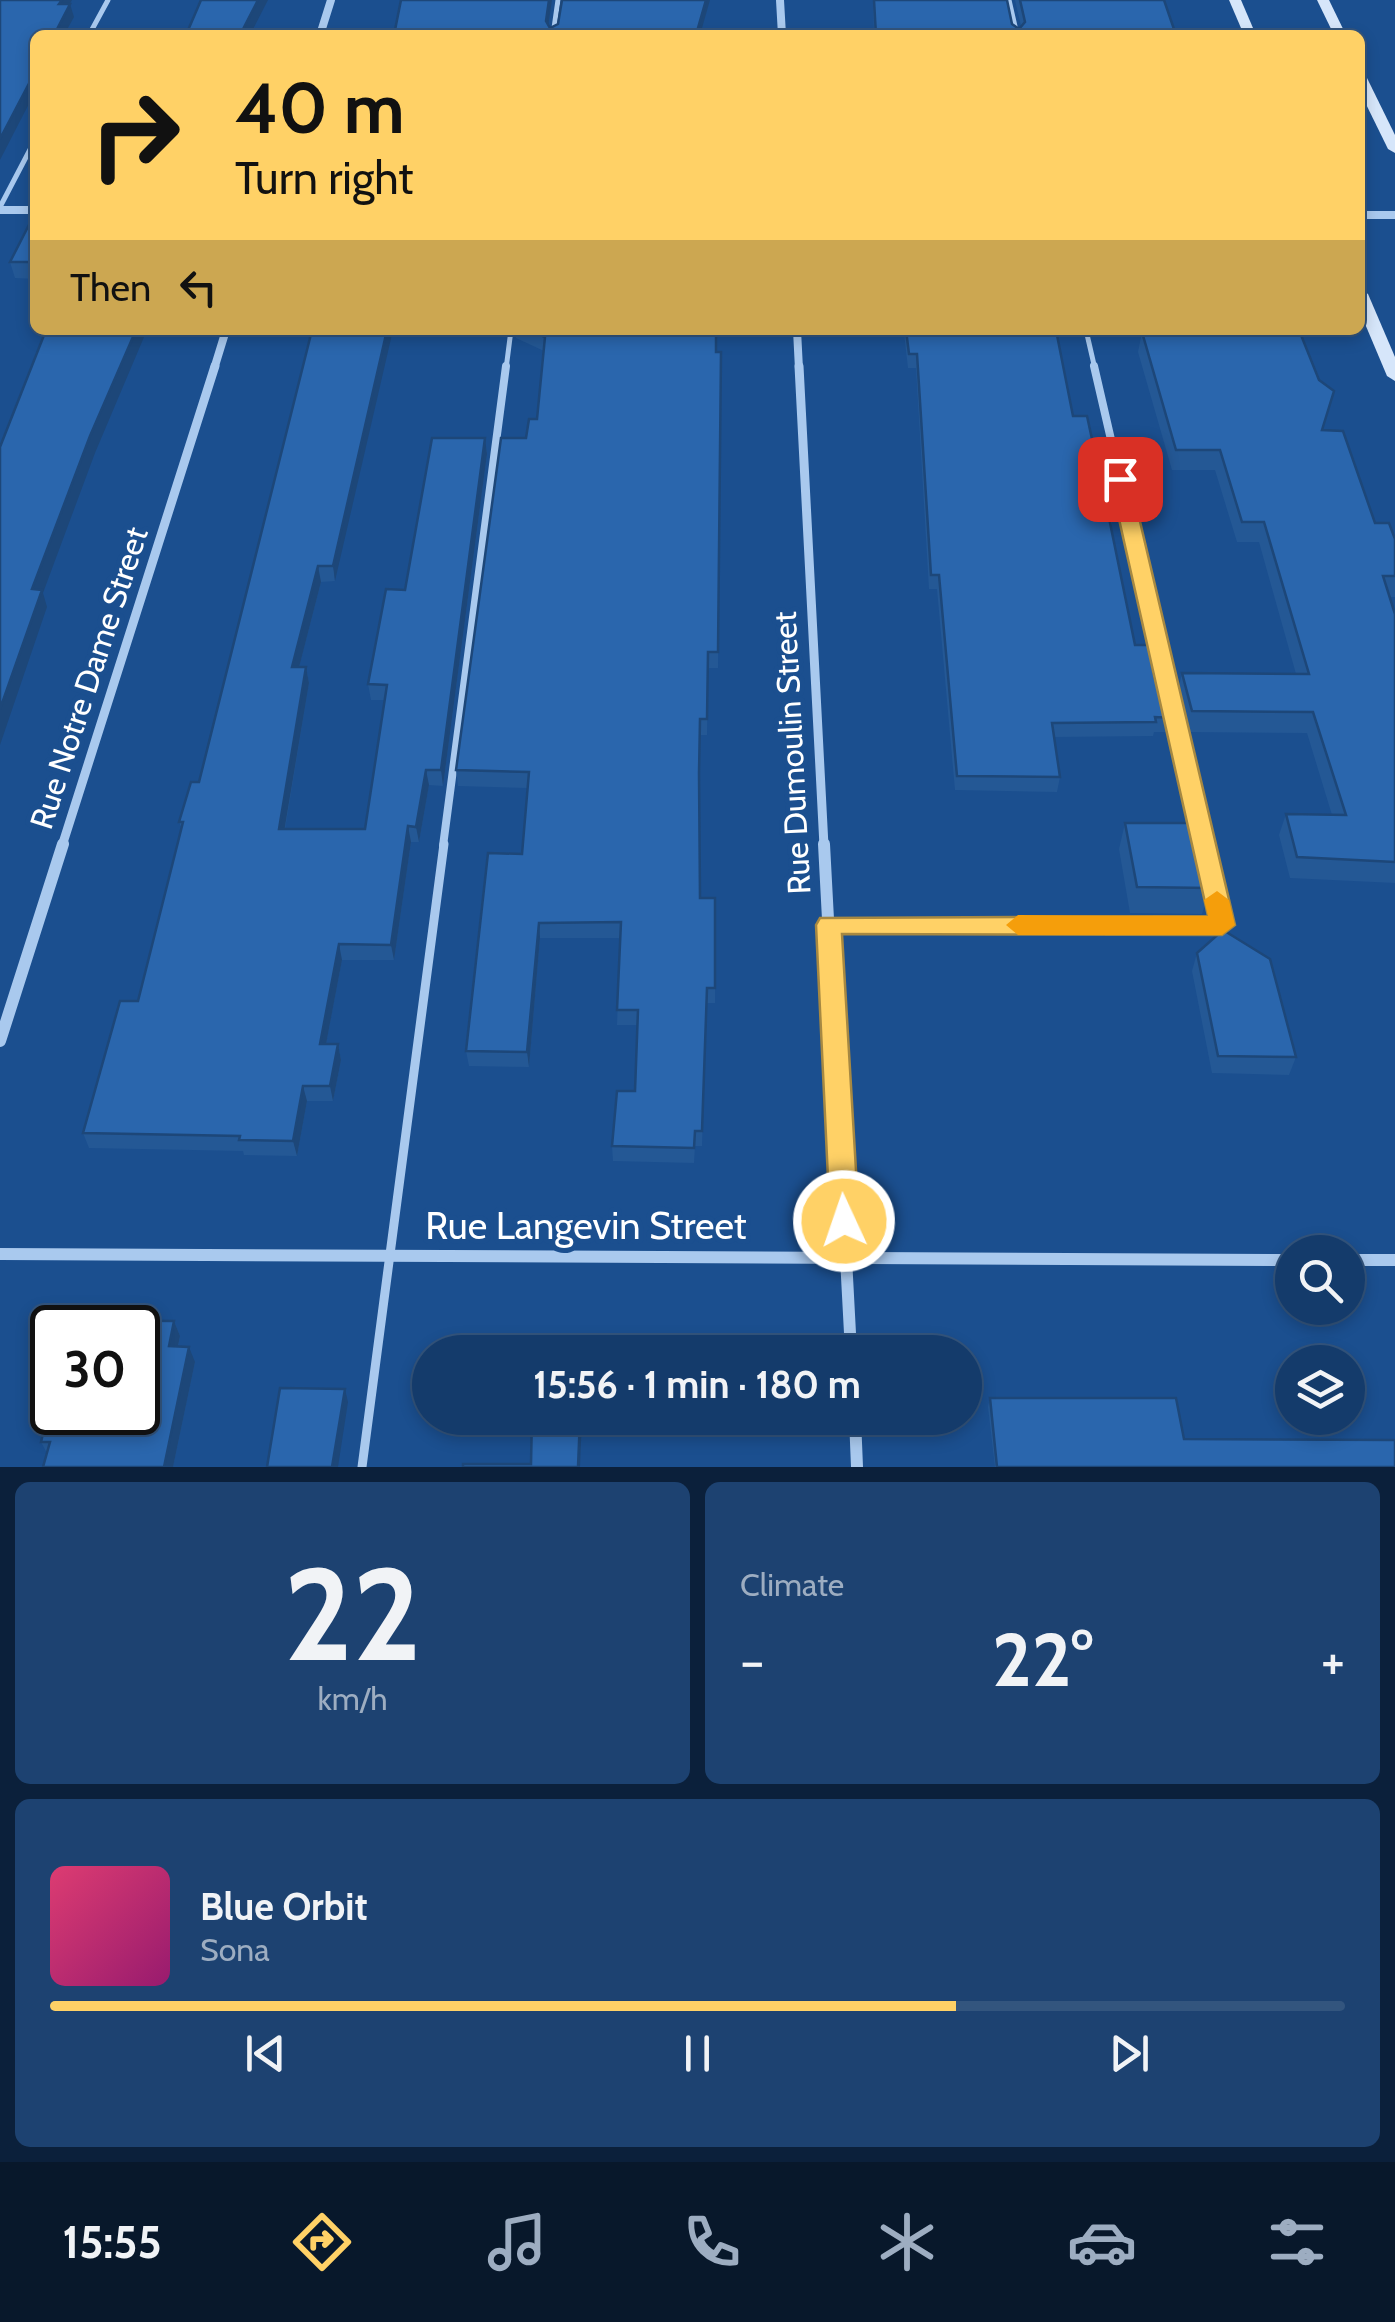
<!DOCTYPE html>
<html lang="en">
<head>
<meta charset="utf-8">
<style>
	:root { --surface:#143b6b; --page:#1d4271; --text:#f1f3f6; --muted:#9dadc1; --line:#33557e; --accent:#ffd166 }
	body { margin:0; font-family:Cabin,sans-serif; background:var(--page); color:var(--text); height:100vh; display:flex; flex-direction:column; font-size:38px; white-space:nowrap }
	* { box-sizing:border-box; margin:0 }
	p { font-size:32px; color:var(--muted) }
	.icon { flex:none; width:55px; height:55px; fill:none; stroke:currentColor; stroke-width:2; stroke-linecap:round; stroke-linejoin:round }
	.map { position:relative; height:1467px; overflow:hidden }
	.sheet { display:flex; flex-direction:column; gap:15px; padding:15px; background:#0b203b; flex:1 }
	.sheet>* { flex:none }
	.hud { position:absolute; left:30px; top:30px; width:1335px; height:305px; border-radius:15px; box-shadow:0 5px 15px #0003,0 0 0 2px var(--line); background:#ffd166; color:#111; overflow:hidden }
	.tools { position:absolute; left:1275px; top:1235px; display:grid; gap:20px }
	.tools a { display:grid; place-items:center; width:90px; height:90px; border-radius:50%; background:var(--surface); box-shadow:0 5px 15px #0003,0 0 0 2px var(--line); font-size:50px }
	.speed { position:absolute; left:30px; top:1305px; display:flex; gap:20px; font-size:50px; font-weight:700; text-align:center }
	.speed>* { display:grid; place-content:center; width:130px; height:130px; border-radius:50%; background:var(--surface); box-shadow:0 5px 15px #0003,0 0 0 2px var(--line); line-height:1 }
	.speed .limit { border:5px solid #111; border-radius:15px; background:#fff; color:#111 }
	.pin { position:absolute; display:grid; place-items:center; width:85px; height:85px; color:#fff; margin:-42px; border-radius:20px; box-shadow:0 5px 15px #0006 }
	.me { position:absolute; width:110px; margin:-55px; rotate:357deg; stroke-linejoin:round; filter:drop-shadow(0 0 8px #0008) }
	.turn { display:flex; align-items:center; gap:35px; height:210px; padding:0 40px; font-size:45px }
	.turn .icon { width:130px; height:130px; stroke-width:2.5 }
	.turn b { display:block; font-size:70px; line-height:85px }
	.then { display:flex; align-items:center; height:95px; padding:0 40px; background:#0003; gap:20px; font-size:38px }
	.big { font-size:75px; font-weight:700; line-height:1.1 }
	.sheet .widget { flex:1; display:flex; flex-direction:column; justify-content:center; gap:15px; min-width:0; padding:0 35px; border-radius:15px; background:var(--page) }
	.sheet .dial { align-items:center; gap:0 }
	.dial b { font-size:130px; line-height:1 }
	.song { display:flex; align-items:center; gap:30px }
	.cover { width:120px; height:120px; border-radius:15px; background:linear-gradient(135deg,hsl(340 70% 55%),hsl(320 70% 35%)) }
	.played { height:10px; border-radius:5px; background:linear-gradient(90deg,var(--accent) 70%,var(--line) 70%) }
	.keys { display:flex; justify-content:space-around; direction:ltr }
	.heat { display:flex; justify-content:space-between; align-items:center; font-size:55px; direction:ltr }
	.sheet .tiles { flex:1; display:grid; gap:15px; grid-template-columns:1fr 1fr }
	.widget:last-child { grid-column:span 2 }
	.trip { position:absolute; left:412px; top:1335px; width:570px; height:100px; border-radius:50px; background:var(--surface); box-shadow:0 5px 15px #0003,0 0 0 2px var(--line); font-weight:700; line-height:100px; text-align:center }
	.tab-bar { display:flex; height:160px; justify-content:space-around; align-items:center; background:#08182b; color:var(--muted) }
	.tab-bar .icon { width:70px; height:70px }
	.tab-bar .on { color:var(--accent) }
	.tab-bar b { font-size:45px; color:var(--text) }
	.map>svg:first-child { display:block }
</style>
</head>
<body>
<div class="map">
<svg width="1395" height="1467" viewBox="0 0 1395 1467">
	<rect width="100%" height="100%" fill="#1b4f8f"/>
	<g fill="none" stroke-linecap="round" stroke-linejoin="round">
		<!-- service-far2 -->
		<g stroke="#a9c9ee" stroke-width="5">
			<polyline points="1009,0 1017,35"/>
			<polyline points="89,35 108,0"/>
			<polyline points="553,35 558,0"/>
			<polyline points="0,207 35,140"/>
			<polyline points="1086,330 1095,369"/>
			<polyline points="506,369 511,330"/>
		</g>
		<!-- service-far1 -->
		<g stroke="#a9c9ee" stroke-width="8">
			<polyline points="1094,366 1205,846"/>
			<polyline points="443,846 506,366"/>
		</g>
		<!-- service -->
		<g stroke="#a9c9ee" stroke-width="9">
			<polyline points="829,925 1223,925 1204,844"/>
			<polyline points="362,1467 444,844"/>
		</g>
		<!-- minor-far2 -->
		<g stroke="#a9c9ee" stroke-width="8">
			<polyline points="780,0 782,35"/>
			<polyline points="320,35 331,0"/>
			<polyline points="0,210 35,210"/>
			<polyline points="1360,215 1395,215"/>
			<polyline points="797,330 799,369"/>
			<polyline points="214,369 226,330"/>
		</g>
		<!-- minor-far1 -->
		<g stroke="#a9c9ee" stroke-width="9">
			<polyline points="799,366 824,846"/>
			<polyline points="62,846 215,366"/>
		</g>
		<!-- minor -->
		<g stroke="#a9c9ee" stroke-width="12">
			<polyline points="824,844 851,1352"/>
			<polyline points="0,1041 63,844"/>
			<polyline points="0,1254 1292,1260"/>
			<polyline points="1348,1260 1395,1260"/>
			<polyline points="855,1418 857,1467"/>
		</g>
		<!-- secondary -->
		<g fill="#d6e6fa" fill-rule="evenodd">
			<polygon points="1229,0 1241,0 1256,35 1244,35"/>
			<polygon points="1317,0 1329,0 1346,35 1334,35"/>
			<polygon points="1360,74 1367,78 1395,135 1395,153 1388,149 1360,92"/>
			<polygon points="1360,289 1368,294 1395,357 1395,381 1387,376 1360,312"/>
		</g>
	</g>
	<!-- wall -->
	<g fill="#245895">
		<polygon points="873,0 1007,0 1012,24 1019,29 1021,26 1015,0 1164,0 1176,35 874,35"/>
		<polygon points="35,213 35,279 15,278 10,262"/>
		<polygon points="312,330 335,581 321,582 299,667 306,667 309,683 285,829 365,829 385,700 371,700 368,684 405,590 485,438 487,454 443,786 429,785 419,842 411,842 394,960 342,960 326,1044 338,1044 341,1060 333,1101 307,1101 297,1156 244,1155 243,1151 89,1148 83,1133 138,1001 182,829 179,822 199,782"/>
		<polygon points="515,330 716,330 716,352 721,352 718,668 708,668 707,735 700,735 699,784 700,898 715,898 715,1003 706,1003 702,1146 695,1146 694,1163 613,1161 612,1146 635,1091 638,1025 617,1025 620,938 540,938 529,1067 469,1066 466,1051 522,854 527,788 458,786 456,770 526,438 537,419 544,351 516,338"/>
		<polygon points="888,330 1056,330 1073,416 1100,476 1114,513 1111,527 1135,645 1174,718 1171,732 1154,732 1153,736 1054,737 1060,777 1057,792 955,790 937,589 929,589 916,368 908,368 904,333 889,333"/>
		<polygon points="1151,330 1299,330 1323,430 1375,523 1395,539 1395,597 1389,597 1395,614 1395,883 1290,878 1279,835 1286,814 1332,815 1307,733 1186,732 1177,694 1182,673 1296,674 1259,542 1237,542 1215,470 1172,470 1138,352 1142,332 1152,332"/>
		<polygon points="1125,823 1210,888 1202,914 1130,913 1119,849"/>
		<polygon points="1197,953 1296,1057 1289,1075 1212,1073 1192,971"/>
		<polygon points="174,1321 180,1336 178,1347 195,1362 173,1467 43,1467 47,1453 41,1442"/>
		<polygon points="990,1398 1184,1439 1395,1467 995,1467 988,1407"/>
	</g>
	<!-- shaded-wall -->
	<g fill="#1d4779">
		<polygon points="62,0 72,0 62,17 59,4"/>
		<polygon points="258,0 268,0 250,35 240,35"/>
		<polygon points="549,0 552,0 547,34 546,21"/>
		<polygon points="706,0 710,0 700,35 696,35"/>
		<polygon points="70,4 74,17 64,35 54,35"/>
		<polygon points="35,72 35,92 0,160 0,139"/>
		<polygon points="136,330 147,330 95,453 43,593 47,607 0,745 0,709 32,589 90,436"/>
		<polygon points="387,330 393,330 335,581 333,566"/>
		<polygon points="485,438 487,454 443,786 441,770"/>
		<polygon points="318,566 321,582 295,683 292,667"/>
		<polygon points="306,667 309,683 282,844 279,829"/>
		<polygon points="426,770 429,785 419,842 416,827"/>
		<polygon points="408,826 411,842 394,960 391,945"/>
		<polygon points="539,923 540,938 529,1067 527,1052"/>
		<polygon points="339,944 342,960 323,1060 320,1044"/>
		<polygon points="338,1044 341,1060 333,1101 330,1086"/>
		<polygon points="303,1086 307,1101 297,1156 293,1141"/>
		<polygon points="174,1321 180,1336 175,1361 169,1346"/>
		<polygon points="189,1347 195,1362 173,1467 164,1467"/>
		<polygon points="345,1389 348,1402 338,1467 332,1467"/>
		<polygon points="580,1418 582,1418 580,1467 578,1467"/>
	</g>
	<!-- building -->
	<g fill="#2a66ad" stroke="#1d4779" stroke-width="2.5">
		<polygon points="0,0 62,0 59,4 70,4 54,35 35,35 35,72 0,139"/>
		<polygon points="201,0 258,0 240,35 186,35"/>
		<polygon points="401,0 549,0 546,21 550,28 558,24 562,0 706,0 696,35 707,35 394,35"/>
		<polygon points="874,0 1007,0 1012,24 1019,29 1025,22 1020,0 1164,0 1176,35 876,35"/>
		<polygon points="35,213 35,262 10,262"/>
		<polygon points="46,330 136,330 90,436 32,589 42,590 0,709 0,447"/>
		<polygon points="312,330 387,330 333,566 318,566 292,667 306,667 279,829 365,829 387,685 368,684 386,589 405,590 432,438 485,438 441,770 426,770 416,827 408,826 391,945 339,944 320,1044 338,1044 330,1086 303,1086 293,1141 239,1140 240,1136 83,1133 120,1001 138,1001 183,822 179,822 191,782 199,782"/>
		<polygon points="530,330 716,330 716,352 721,352 718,652 708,652 707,719 700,719 699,773 700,898 715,898 715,988 707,988 702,1131 695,1131 694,1148 612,1146 617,1091 635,1091 638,1010 617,1010 621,922 539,923 527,1052 466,1051 488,853 522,854 529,772 456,770 501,438 526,438 529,419 537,419 545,337"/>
		<polygon points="906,330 1056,330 1073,416 1087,416 1100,476 1108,477 1114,513 1108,513 1135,645 1148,645 1155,679 1165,679 1174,718 1155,717 1156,722 1052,723 1060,777 957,776 939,575 931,575 917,354 909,354"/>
		<polygon points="1161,330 1299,330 1319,380 1334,391 1322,430 1343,431 1375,523 1389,523 1395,539 1395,576 1383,576 1395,614 1395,862 1297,857 1286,814 1346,815 1313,712 1192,711 1182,673 1309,674 1264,522 1242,522 1220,450 1176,450 1142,332 1161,332"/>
		<polygon points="1125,823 1195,823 1210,888 1137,887"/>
		<polygon points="1223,930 1270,959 1296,1057 1218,1056 1197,953"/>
		<polygon points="73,1320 174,1321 169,1346 189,1347 164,1467 43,1467 50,1442 41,1442 52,1397 52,1412 138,1412 138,1328 71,1328"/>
		<polygon points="734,1340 734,1352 534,1352 534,1344"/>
		<polygon points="280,1388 345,1389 332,1467 267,1467"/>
		<polygon points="990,1398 1176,1398 1184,1439 1395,1440 1395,1467 997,1467"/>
		<polygon points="532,1418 580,1418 578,1467 463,1467 463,1464 531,1464"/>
	</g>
	<!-- route -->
	<polygon fill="#ffd166" stroke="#a68842" stroke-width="2.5" points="1120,473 1130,479 1235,925 1222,935 842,934 859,1221 855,1230 844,1234 834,1230 830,1221 816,925 820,918 1208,916 1110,479"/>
	<!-- slow -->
	<polygon fill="#f59e0b" points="1217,891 1229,900 1235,925 1222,935 1018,935 1006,925 1018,915 1208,916 1204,900"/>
	<g text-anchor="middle" stroke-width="10" stroke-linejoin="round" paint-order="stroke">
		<!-- street labels -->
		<g font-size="32" fill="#fff" stroke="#1b4f8f">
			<text transform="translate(89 678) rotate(-72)" y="11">Rue Notre Dame Street</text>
			<text transform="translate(792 753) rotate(-93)" y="11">Rue Dumoulin Street</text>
		</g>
		<!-- near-street labels -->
		<g font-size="38" fill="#fff" stroke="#1b4f8f">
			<text x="586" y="1239">Rue Langevin Street</text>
		</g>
	</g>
</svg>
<div class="tools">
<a><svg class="icon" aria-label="search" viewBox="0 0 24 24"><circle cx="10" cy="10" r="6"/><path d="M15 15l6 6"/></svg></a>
<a><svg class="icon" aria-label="layers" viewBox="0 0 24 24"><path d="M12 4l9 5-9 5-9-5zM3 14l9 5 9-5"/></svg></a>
</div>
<div class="speed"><div class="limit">30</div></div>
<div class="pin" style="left:1120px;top:479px;background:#d93025"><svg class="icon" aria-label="arrive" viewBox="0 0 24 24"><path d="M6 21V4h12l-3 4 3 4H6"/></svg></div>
<svg class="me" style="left:844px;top:1221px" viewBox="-20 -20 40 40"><circle r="17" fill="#ffd166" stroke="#fff" stroke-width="3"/><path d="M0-11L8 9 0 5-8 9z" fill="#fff"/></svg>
<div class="trip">15:56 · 1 min · 180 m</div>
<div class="hud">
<div class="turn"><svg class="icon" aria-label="right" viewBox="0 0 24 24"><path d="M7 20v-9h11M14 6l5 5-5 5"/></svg><div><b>40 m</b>Turn right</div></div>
<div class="then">Then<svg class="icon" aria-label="left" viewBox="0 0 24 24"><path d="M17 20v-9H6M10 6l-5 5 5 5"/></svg></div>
</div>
</div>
<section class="sheet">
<div class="tiles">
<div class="widget dial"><b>22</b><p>km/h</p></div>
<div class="widget"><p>Climate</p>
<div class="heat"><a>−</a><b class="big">22°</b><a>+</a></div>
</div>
<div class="widget">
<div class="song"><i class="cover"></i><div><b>Blue Orbit</b><p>Sona</p></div></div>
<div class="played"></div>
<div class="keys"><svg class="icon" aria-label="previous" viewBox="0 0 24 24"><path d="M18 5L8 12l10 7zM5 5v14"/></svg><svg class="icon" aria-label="pause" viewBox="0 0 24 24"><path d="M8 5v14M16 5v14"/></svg><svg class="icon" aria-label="next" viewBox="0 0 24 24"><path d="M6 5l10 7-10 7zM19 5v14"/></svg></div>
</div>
</div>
</section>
<nav class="tab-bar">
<b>15:55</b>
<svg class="icon on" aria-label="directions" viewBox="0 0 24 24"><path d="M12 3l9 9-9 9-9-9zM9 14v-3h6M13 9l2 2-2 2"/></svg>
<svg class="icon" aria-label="music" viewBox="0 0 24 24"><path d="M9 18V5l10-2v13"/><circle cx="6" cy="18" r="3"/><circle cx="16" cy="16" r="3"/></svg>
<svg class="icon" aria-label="phone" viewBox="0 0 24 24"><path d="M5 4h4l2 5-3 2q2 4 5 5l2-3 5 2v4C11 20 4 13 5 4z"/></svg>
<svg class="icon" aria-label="climate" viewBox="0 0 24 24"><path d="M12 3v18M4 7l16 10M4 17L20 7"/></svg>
<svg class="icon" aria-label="car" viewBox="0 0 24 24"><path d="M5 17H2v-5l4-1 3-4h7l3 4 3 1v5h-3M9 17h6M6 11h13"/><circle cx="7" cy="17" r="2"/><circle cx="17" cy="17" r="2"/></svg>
<svg class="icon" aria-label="filters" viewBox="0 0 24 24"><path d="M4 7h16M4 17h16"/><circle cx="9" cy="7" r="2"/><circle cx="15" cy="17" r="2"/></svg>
</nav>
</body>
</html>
